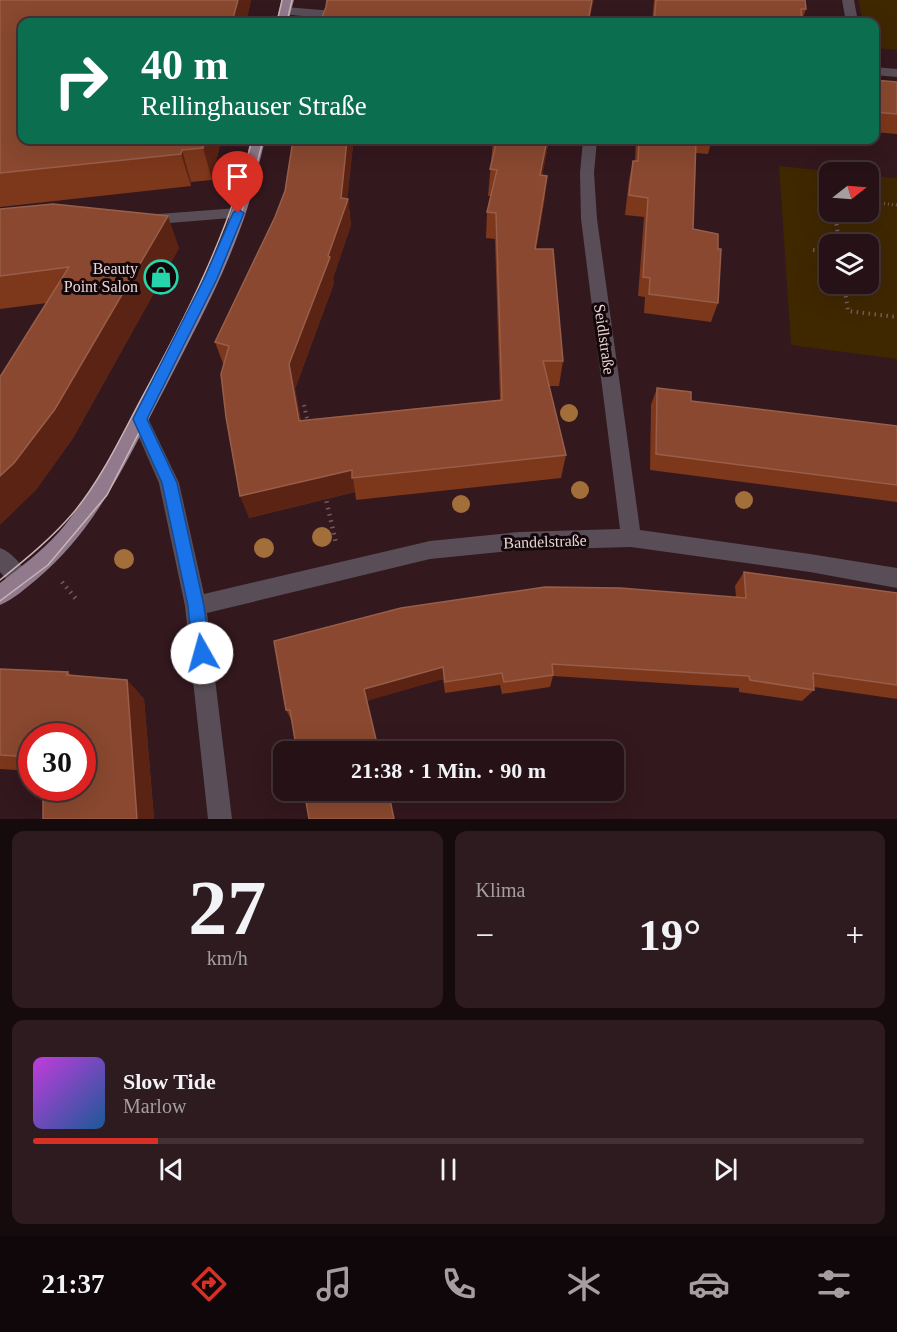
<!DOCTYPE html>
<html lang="de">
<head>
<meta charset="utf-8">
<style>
	:root { --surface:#261216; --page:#2e1b1f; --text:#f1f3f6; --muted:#a49ea1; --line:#423235; --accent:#d93025 }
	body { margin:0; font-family:Georgia,serif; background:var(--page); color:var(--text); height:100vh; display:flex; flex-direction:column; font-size:22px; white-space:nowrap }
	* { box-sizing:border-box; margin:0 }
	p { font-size:20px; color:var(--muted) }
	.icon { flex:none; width:33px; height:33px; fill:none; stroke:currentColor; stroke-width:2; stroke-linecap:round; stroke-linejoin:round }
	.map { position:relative; height:819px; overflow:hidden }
	.sheet { display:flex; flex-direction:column; gap:12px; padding:12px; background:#150a0c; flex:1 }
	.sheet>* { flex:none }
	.guide { position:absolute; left:18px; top:18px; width:861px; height:126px; border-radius:12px; box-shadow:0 6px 24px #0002,0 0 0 2px var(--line); background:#0b6e4f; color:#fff; overflow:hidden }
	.needle { width:39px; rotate:73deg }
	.fabs { position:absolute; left:819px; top:162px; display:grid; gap:12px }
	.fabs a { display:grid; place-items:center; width:60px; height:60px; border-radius:12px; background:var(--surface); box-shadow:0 6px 24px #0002,0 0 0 2px var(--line); font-size:30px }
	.speed { position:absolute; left:18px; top:723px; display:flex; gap:12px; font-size:30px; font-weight:700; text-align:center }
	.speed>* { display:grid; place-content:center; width:78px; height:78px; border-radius:50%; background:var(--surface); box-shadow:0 6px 24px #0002,0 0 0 2px var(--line); line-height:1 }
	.speed .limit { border:9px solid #d22; background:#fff; color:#111 }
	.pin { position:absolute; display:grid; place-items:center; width:51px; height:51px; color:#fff; margin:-62px -26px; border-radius:50% 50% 50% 0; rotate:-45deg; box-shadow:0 0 6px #0007 }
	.pin .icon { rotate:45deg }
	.me { position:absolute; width:66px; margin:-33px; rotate:353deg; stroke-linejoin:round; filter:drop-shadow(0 0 4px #0008) }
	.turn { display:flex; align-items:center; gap:21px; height:126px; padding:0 24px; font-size:27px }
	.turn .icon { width:78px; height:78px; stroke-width:2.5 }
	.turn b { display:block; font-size:42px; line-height:51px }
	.big { font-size:45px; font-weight:700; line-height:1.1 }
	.sheet .card { flex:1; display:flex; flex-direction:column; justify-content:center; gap:9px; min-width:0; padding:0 21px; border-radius:12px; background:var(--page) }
	.sheet .dial { align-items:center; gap:0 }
	.dial b { font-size:78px; line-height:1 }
	.song { display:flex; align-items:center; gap:18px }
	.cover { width:72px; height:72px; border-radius:9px; background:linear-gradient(135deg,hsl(290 70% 55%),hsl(210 70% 35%)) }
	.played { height:6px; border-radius:3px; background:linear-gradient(90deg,var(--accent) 15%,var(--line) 15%) }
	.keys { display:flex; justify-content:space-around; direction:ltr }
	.heat { display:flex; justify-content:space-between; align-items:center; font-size:33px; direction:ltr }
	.sheet .tiles { flex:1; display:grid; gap:12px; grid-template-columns:1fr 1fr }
	.card:last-child { grid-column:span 2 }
	.trip { position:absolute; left:273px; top:741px; width:351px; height:60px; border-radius:12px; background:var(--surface); box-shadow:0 6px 24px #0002,0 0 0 2px var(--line); font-weight:700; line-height:60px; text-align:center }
	.dock { display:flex; height:96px; justify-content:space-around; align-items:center; background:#0f0709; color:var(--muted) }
	.dock .icon { width:42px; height:42px }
	.dock .selected { color:var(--accent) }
	.dock b { font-size:27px; color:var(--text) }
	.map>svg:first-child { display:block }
</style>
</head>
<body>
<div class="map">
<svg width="897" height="819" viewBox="0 0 897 819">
	<rect width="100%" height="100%" fill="#33181e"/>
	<!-- green -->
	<g fill="#3f2700" fill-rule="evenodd">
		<polygon points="858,0 897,0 897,50 875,48 874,22 863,22"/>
		<path d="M779,166L838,172H830V212H868L869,176L897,178V359L791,345ZM830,244H868V284H830Z"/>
	</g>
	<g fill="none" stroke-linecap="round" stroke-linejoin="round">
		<!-- path-far2 -->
		<polyline stroke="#735b60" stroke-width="3" stroke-dasharray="1 3" stroke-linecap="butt" points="868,202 897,205"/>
		<!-- path-far1 -->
		<g stroke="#735b60" stroke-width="4" stroke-dasharray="1.5 4.5" stroke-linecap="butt">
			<polyline points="835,212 839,244"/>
			<polyline points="813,250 830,252"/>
			<polyline points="844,284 848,311 897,317"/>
			<polyline points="304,405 308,423"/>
		</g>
		<!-- path -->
		<g stroke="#735b60" stroke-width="4.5" stroke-dasharray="1.5 5" stroke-linecap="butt">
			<polyline points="325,495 336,543"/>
			<polyline points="62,582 76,599"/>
		</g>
		<!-- minor -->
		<g fill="#594e57" fill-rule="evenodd">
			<polygon points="842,0 854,0 858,22 846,22"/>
			<polygon points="285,7 346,12 352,16 346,20 281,14 279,11"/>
			<polygon points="874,67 897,69 897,77 874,75"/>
			<polygon points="583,140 597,140 594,173 597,219 640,530 810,554 897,568 897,588 810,572 631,547 519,550 430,559 207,613 232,819 208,819 185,606 159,483 131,419 134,414 140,412 146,414 179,483 204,594 430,541 519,532 620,529 581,219 580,173"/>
			<polygon points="238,208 243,209 245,213 243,217 145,225 137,220 145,215"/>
			<path d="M0,548C12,552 25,568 30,580L27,587L20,590L13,587L0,572Z"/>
		</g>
		<!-- major -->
		<g fill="#907a8c" fill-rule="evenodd">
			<polygon points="282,0 294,0 288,22 276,22"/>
			<path d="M251,140H265C257,171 251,202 239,232C219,286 191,337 165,388C129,456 98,528 37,579C26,588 14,599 0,605V583C21,567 42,551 59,532C96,489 120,437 147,388C175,336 205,283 226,228C236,199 243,169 251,140Z"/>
		</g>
		<!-- tram -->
		<g stroke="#c9b4b7" stroke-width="1.5">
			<polyline points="277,22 282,0"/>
			<polyline points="287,22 292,0"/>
			<path d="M0,580C26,559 52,538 74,512C101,479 119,441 139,403C185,319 229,233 252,140"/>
			<polyline points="0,601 48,565 107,495 184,345 222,266 252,183 263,140"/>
		</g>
	</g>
	<!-- trees -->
	<g fill="#a26e39">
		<circle cx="569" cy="413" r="9"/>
		<circle cx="580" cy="490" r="9"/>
		<circle cx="744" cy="500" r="9"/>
		<circle cx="461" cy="504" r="9"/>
		<circle cx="322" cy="537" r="10"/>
		<circle cx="264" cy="548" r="10"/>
		<circle cx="124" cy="559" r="10"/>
	</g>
	<!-- wall -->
	<g fill="#7d371b">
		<polygon points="0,0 251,0 246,22 22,22 221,140 212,180 191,182 191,186 0,207"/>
		<polygon points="654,0 805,0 806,9 802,20 802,22 652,22"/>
		<polygon points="874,80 897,82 897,134 874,132"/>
		<polygon points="293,140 352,140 353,145 347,199 348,199 351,225 333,278 334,283 295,389 301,420 500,400 495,239 486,238 487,212 491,196 488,196 493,140 549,140 542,176 547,176 544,203 536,249 563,361 559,386 549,386 566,455 561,478 356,500 355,492 249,518 224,366 215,342 275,217 285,191"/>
		<polygon points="636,140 712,140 708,154 696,153 693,229 718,303 711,322 644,313 645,297 638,296 644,217 625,215 629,180 633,161 635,161"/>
		<polygon points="0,209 179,248 73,438 35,491 47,303 0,309"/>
		<polygon points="657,388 691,401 897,426 897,502 650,470 651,405"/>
		<polygon points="744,572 897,593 897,699 814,687 814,690 802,701 739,692 739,688 553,676 550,687 502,694 500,685 445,693 443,679 292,721 286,710 274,641 736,597 735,586"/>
		<polygon points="0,669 68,672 71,675 127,680 144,699 154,819 43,819 82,788 32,736 32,771 0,769"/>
	</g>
	<!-- shaded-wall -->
	<g fill="#5b2314">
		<polygon points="238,0 251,0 246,22 232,22"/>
		<polygon points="592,0 594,0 589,22 588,22"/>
		<polygon points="205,140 221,140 212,180 203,148"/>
		<polygon points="347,140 352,140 353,145 347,203 348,199 351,225 333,278 334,283 295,389 305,444 299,421 289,364 328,256 341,198"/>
		<polygon points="547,140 549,140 537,202 540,175"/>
		<polygon points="182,150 191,182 191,186 181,154"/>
		<polygon points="547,176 544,203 532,275 535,249"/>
		<polygon points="168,216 179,248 73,438 35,491 0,525 0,476"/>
		<polygon points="352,470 355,492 249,518 240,496"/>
		<polygon points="443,667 443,679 367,701 364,689"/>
		<polygon points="127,680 144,699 154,819 137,819"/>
	</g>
	<!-- building -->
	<g fill="#89482f" stroke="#985e4a" stroke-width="1.5">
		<polygon points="0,0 238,0 232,22 22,22 22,140 205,140 203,148 182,150 181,154 0,173"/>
		<polygon points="327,0 592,0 588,22 320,22 326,7"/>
		<polygon points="656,0 805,0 806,9 801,9 802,22 654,22"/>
		<polygon points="874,80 897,82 897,114 875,112"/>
		<polygon points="293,140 347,140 341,198 348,199 328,256 330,257 289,364 299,421 502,400 496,213 487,212 497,170 490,169 497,140 494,140 547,140 540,175 547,176 535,249 553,249 563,361 543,361 566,455 352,478 352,470 240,496 226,417 221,374 229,346 215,342 275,217 285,191"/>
		<polygon points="639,140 696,140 693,229 718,234 718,249 721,249 718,303 649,294 650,278 643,277 648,198 629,195 633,161 638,161"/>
		<polygon points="53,204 168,216 55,409 14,463 0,476 0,377 69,267 0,276 0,209"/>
		<polygon points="657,388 691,392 691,401 897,426 897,485 656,454"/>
		<polygon points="744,572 897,593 897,685 813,673 814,690 750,680 749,676 552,664 553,675 504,682 502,673 445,682 443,667 364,689 379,752 297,752 290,710 286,710 274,641 401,608 545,587 620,588 746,598"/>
		<polygon points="0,669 68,672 67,675 127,680 137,819 43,819 43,788 82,788 82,736 32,736 32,757 0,755"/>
		<polygon points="304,790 388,790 394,819 309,819"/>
	</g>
	<!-- route -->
	<polygon fill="#1a73e8" stroke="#114b97" stroke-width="1.5" points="238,209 244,213 217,279 147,419 177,483 204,606 210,653 207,659 202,661 196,659 193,653 188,606 162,483 133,419 204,279 233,213"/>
	<!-- icons -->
	<defs>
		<g id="shop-ring" transform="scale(1.725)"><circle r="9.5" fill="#130709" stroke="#27d5ad" stroke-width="1.5"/><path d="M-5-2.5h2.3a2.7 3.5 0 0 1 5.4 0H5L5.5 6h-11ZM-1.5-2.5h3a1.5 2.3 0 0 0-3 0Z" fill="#27d5ad"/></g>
	</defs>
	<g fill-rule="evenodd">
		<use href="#shop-ring" x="161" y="277"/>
	</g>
	<g text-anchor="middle" stroke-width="6" stroke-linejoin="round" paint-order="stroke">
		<!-- poi labels -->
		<g font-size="16" fill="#e8d4d7" stroke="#130709" text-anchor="end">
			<text x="138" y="274">Beauty<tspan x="138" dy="18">Point Salon</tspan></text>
		</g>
		<!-- street labels -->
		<g font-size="16" fill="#e8d4d7" stroke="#130709">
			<text transform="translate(605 339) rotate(82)" y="6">Seidlstraße</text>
			<text transform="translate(545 541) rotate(-2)" y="6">Bandelstraße</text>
		</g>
	</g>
</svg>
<div class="fabs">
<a><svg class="needle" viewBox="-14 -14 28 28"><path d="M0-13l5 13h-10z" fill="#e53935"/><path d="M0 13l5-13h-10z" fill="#a49ea1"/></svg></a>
<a><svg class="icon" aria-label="layers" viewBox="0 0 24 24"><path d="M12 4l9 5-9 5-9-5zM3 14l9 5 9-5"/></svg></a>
</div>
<div class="speed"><div class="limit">30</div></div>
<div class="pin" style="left:238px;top:213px;background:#d93025"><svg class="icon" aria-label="arrive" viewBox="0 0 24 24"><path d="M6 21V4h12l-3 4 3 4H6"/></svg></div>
<svg class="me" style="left:202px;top:653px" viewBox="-20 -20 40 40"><circle r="19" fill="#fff"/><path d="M0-13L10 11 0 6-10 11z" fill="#1a73e8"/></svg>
<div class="trip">21:38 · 1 Min. · 90 m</div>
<div class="guide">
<div class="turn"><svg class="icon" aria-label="right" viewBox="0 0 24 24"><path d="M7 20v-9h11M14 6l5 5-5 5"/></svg><div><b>40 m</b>Rellinghauser Straße</div></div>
</div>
</div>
<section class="sheet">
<div class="tiles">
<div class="card dial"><b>27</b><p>km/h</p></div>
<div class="card"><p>Klima</p>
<div class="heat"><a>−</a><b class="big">19°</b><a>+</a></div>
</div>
<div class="card">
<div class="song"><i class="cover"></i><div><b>Slow Tide</b><p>Marlow</p></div></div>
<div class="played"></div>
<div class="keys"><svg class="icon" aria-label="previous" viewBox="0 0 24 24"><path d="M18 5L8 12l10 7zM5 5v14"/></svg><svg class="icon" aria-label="pause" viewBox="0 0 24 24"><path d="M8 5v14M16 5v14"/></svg><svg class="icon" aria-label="next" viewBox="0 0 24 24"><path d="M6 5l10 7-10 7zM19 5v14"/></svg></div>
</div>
</div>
</section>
<nav class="dock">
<b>21:37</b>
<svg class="icon selected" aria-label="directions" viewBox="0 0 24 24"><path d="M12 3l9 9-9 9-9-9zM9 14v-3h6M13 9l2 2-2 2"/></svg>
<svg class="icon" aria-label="music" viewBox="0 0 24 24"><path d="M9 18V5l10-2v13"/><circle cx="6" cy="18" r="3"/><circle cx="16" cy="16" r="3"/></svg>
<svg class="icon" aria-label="phone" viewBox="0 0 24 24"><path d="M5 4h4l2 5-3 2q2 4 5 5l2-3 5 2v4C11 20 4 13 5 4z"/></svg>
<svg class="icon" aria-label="climate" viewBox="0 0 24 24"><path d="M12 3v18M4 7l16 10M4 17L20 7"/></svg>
<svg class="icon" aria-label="car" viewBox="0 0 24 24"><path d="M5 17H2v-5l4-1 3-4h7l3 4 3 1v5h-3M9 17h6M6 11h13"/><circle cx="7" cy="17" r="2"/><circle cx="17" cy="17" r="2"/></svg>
<svg class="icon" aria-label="filters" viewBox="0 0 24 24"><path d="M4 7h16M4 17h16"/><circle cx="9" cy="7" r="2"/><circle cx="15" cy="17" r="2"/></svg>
</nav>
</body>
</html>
